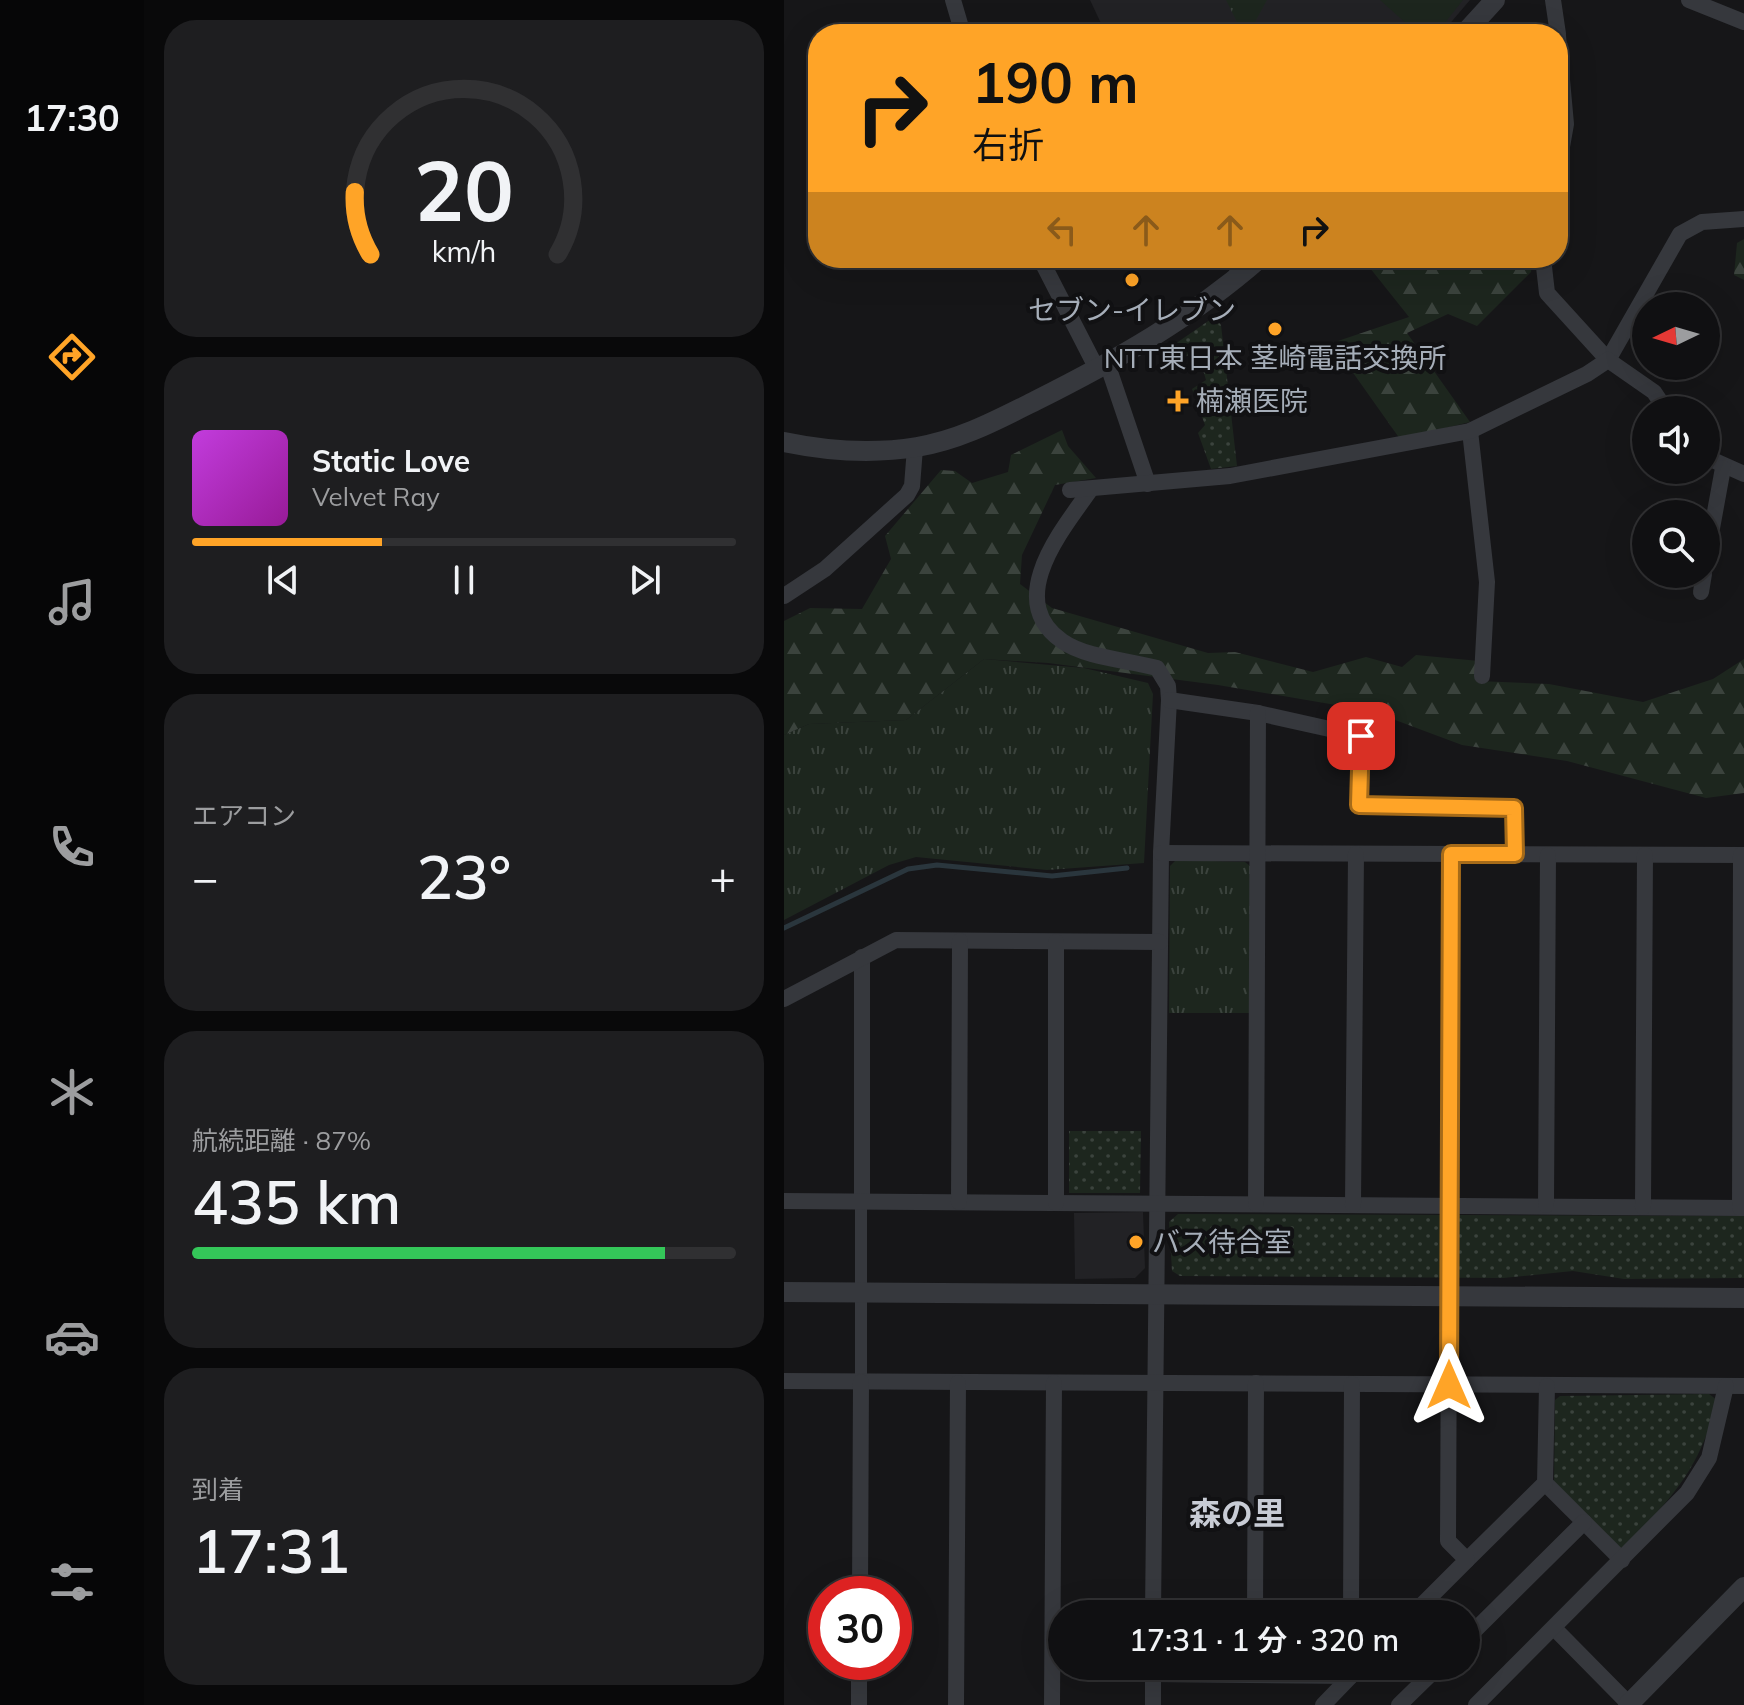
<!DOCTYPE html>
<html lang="ja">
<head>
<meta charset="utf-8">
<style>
	:root { --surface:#101012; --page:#1e1e20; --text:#f1f3f6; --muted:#9c9d9f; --line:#303032; --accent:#ffa427 }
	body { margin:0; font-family:Mulish,"Noto Sans JP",sans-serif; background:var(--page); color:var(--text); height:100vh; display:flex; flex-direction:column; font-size:30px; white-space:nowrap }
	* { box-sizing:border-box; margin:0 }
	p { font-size:26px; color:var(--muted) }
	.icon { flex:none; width:44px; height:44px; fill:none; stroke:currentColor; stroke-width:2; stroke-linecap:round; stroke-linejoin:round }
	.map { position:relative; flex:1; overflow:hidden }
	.side { display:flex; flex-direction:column; gap:20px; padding:20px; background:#09090a; width:640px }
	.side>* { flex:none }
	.hud { position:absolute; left:24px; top:24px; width:760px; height:244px; border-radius:32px; box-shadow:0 8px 32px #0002,0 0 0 2px var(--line); background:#ffa427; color:#111; overflow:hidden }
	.needle { width:52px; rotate:265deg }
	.controls { position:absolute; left:848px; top:292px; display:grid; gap:16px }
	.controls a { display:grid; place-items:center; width:88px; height:88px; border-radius:50%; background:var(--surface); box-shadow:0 8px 32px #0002,0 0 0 2px var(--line); font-size:40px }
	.speed { position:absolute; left:24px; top:1576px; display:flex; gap:16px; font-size:40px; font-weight:700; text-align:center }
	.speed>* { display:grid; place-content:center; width:104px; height:104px; border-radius:50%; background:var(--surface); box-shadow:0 8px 32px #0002,0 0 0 2px var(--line); line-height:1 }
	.speed .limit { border:12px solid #d22; background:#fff; color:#111 }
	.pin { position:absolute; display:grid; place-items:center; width:68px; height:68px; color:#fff; margin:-34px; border-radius:16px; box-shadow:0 4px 12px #0006 }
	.me { position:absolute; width:88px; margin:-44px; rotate:0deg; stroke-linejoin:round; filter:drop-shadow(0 0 6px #0008) }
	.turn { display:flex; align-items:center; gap:28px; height:168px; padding:0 32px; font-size:36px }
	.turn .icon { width:104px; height:104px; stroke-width:2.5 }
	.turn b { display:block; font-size:56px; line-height:68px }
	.lanes { display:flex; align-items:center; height:76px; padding:0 32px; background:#0003; justify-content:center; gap:40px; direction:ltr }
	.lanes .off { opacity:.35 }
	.big { font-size:60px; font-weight:600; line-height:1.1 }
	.side .widget { flex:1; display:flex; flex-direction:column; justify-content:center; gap:12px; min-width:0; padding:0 28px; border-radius:32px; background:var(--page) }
	.side .dial { align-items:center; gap:0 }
	.dial svg { height:208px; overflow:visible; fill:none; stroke:var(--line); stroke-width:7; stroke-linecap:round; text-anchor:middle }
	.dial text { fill:var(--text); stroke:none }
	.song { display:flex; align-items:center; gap:24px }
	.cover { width:96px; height:96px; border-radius:12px; background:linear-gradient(135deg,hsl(290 70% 55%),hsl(300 70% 35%)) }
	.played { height:8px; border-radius:4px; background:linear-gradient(90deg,var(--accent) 35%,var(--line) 35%) }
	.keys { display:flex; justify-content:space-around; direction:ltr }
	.heat { display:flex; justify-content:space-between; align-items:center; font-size:44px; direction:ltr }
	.charge { height:12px; border-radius:6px; background:linear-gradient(90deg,#34c759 87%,var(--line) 0) }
	.trip { position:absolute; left:264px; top:1600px; width:432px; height:80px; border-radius:40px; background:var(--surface); box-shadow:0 8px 32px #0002,0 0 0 2px var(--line); font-weight:600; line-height:80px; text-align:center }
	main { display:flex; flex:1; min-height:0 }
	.tabs { display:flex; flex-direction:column; width:144px; justify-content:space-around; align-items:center; background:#060607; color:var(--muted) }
	.tabs .icon { width:56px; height:56px }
	.tabs .on { color:var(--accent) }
	.tabs b { font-size:36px; color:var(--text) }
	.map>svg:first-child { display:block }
</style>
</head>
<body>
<main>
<nav class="tabs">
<b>17:30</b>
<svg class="icon on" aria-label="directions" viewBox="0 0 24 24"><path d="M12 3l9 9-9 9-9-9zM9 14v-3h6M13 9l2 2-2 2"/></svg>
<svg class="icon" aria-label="music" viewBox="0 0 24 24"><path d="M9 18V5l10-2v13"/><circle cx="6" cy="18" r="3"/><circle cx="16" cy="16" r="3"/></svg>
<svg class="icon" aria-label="phone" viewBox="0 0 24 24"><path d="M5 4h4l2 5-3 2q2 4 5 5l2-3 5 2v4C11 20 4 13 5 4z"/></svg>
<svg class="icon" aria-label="climate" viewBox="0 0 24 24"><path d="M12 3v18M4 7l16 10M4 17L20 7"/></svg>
<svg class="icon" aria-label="car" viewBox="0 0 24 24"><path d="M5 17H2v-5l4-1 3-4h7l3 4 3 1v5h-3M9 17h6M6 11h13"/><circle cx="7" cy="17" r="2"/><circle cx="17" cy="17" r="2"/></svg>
<svg class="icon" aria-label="filters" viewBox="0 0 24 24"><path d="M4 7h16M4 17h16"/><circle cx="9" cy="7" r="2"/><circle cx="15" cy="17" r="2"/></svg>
</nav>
<section class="side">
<div class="widget dial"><svg viewBox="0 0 100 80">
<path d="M14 69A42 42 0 1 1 86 69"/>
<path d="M14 69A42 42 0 0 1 8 45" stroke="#ffa427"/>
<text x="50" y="56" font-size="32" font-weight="700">20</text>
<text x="50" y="72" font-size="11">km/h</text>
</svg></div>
<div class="widget">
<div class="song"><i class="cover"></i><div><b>Static Love</b><p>Velvet Ray</p></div></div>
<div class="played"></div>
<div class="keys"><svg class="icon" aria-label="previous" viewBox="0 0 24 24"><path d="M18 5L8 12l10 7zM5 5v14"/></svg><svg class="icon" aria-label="pause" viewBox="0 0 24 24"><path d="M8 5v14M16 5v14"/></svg><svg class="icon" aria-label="next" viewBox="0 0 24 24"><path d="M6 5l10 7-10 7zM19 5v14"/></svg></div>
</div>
<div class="widget"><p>エアコン</p>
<div class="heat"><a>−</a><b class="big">23°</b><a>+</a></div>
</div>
<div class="widget"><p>航続距離 · 87%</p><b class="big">435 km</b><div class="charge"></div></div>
<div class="widget"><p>到着</p><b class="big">17:31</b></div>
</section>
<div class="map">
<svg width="960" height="1705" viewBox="0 0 960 1705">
	<defs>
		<pattern id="grass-tufts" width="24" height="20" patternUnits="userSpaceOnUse" patternTransform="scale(2)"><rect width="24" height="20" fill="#1d261e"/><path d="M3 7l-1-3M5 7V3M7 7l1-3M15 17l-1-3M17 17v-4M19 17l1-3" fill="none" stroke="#3b433d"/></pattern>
		<pattern id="forest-firs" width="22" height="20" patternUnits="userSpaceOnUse" patternTransform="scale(2)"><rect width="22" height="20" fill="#1d261e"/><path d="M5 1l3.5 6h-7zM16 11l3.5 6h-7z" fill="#3b433d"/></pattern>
		<pattern id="park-dots" width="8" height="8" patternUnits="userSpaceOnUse" patternTransform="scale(2)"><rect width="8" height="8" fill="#1d261e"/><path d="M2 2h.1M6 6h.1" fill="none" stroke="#3b433d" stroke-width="1.8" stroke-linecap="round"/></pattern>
	</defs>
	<rect width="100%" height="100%" fill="#161618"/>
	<!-- built -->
	<g fill="#222225">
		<polygon points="306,0 686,0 657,34 322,34"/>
		<polygon points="359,1212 361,1268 351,1278 291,1279 290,1213"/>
	</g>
	<!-- grass -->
	<g fill="url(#grass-tufts)">
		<polygon points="442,0 483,0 471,22 476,30 473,34 459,34"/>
		<polygon points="200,659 300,668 364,683 369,694 360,863 263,870 132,857 105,865 0,920 0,735 25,724 122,720"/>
		<polygon points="392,860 461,862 466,866 466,1013 385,1013 386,866"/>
	</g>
	<!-- forest -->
	<g fill="url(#forest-firs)">
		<polygon points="960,239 960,280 950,275 953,243"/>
		<polygon points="578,258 748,258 747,272 693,326 664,314 623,333 686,422 616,439 548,343 625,317"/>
		<polygon points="278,430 284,446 312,478 271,485 238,555 236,584 268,608 424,653 451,652 529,672 582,657 618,667 632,655 695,661 694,681 765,684 859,702 929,679 960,659 960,793 922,798 783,761 678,745 587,711 434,685 264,663 200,659 122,720 25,724 0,735 0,621 26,608 78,609 107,559 101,536 157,470 171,471 188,483 224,472 227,455"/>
	</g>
	<!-- park -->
	<g fill="url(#park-dots)">
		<polygon points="430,317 437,325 453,466 427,469 414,433 421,425 408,389 422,380 414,353 381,362 378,353"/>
		<polygon points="285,1131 357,1131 356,1193 285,1193"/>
		<polygon points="394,1214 960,1216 960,1278 840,1279 789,1271 719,1278 396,1276 388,1271 385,1222"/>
		<path d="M925,1394L933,1400C917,1469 885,1502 836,1550L770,1484L771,1400L776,1396Z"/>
	</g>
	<!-- pitch -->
	<polygon fill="#1d261e" points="596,0 679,0 652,34 634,34"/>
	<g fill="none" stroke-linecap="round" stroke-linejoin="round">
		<!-- stream -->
		<polyline stroke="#2a363d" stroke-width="5" points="0,928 124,869 153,865 268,876 343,868"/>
		<!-- pedestrian -->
		<polyline stroke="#36383d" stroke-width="12" points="77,1202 77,1382"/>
		<!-- minor -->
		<g stroke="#36383d" stroke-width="16">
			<polyline points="169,0 179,34"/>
			<polyline points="769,0 774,34"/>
			<polyline points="905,0 960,22"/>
			<polyline points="774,36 782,124 774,169"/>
			<polyline points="256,258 313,369"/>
			<polyline points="446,258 458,274"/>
			<polyline points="759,258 763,293 824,360 896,234 918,222 960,219"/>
			<polyline points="323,363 364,484"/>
			<polyline points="686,431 703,582 698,676"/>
			<polyline points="922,457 960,474"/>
			<path d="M307,489C279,529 219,599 278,641C302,658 344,660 373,668L384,686L385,700L377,853L369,1614"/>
			<polyline points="286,490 446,476 686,431 803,374 824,360 870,392 882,410"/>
			<polyline points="922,561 939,468"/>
			<polyline points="917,592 920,574"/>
			<polyline points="0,596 41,569 123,495 128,486 131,448"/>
			<polyline points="385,700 474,713 577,736 575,805 730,808 731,854"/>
			<polyline points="377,853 960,855"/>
			<polyline points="78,957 78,1202"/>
			<polyline points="0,999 112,940 376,942"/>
			<polyline points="0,1201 960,1208"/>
			<polyline points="175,1202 176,941"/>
			<polyline points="272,1203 272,942"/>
			<polyline points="472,1204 474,713"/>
			<polyline points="569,1205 572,854"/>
			<polyline points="762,1205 764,855"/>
			<polyline points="859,1207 861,855"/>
			<polyline points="956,1208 957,855"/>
			<polyline points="0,1381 960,1386"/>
			<polyline points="761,1483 838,1560"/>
			<polyline points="683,1560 761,1483 763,1386"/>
			<polyline points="76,1594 77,1382"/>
			<polyline points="471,1614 472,1383"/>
			<polyline points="567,1614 568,1384"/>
			<polyline points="629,1614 683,1560 664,1541 667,854"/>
			<polyline points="770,1628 846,1705"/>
			<polyline points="682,1639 800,1522"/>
			<polyline points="369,1674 567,1676 577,1666"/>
			<polyline points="75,1705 75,1662"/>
			<polyline points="172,1705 174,1383"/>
			<polyline points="268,1705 270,1383"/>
			<polyline points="369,1705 369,1667"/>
			<polyline points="539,1705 567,1676 567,1670"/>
			<polyline points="615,1705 655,1666"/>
			<polyline points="692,1705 903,1493 925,1458 942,1386"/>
		</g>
		<!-- tertiary -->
		<g stroke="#36383d" stroke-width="20">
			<polyline points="680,34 711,0"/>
			<path d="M0,442C43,451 90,454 133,447C176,440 213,420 251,401C331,361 409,317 476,258"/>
			<polyline points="0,1292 960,1298"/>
			<polyline points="844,1705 960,1587"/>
		</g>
	</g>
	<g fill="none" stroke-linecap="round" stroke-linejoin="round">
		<!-- route casing -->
		<g stroke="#a66b19" stroke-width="20">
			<polyline id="route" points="577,736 575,805 730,808 731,854 667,854 665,1385"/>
		</g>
		<!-- route -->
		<use href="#route" stroke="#ffa427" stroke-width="14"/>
	</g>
	<!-- markers -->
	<g fill="#ffa427" stroke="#111113" stroke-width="3">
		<circle cx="348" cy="280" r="8"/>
		<circle cx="491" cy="329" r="8"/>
		<path d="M390 389h8v8h8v8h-8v8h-8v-8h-8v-8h8z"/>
		<circle cx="352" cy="1242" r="8"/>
	</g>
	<g text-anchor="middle" stroke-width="8" stroke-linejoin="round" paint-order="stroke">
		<!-- poi labels -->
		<g font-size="28" fill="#a6aeb9" stroke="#111113">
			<text x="348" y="320">セブン-イレブン</text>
			<text x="491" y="368">NTT東日本 茎崎電話交換所</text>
			<text x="412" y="411" text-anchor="start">楠瀬医院</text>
			<text x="368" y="1252" text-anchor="start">バス待合室</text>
		</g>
		<!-- quarter labels -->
		<g font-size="32" font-weight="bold" fill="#c8ccd5" stroke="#111113">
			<text x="453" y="1525">森の里</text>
		</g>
	</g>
</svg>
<div class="controls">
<a><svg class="needle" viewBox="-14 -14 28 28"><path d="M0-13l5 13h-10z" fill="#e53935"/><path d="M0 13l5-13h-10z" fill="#9c9d9f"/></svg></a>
<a><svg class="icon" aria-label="sound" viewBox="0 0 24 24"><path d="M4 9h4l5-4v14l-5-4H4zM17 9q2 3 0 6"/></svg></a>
<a><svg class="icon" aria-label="search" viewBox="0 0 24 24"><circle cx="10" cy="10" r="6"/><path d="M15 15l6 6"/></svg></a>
</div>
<div class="speed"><div class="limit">30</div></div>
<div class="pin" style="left:577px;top:736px;background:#d93025"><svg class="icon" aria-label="arrive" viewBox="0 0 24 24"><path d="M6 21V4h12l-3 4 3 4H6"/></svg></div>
<svg class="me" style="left:665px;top:1385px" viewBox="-20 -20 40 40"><path d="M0-17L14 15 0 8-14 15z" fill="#ffa427" stroke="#fff" stroke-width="4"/></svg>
<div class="trip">17:31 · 1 分 · 320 m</div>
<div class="hud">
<div class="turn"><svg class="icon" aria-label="right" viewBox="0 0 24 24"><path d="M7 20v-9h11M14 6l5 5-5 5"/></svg><div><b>190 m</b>右折</div></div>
<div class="lanes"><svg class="icon off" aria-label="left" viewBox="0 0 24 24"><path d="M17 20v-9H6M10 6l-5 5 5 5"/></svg><svg class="icon off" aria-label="ahead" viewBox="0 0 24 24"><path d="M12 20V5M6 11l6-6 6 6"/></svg><svg class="icon off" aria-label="ahead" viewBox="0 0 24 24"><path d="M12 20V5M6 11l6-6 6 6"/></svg><svg class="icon" aria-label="right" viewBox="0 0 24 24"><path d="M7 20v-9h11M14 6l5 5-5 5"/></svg></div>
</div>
</div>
</main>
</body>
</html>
